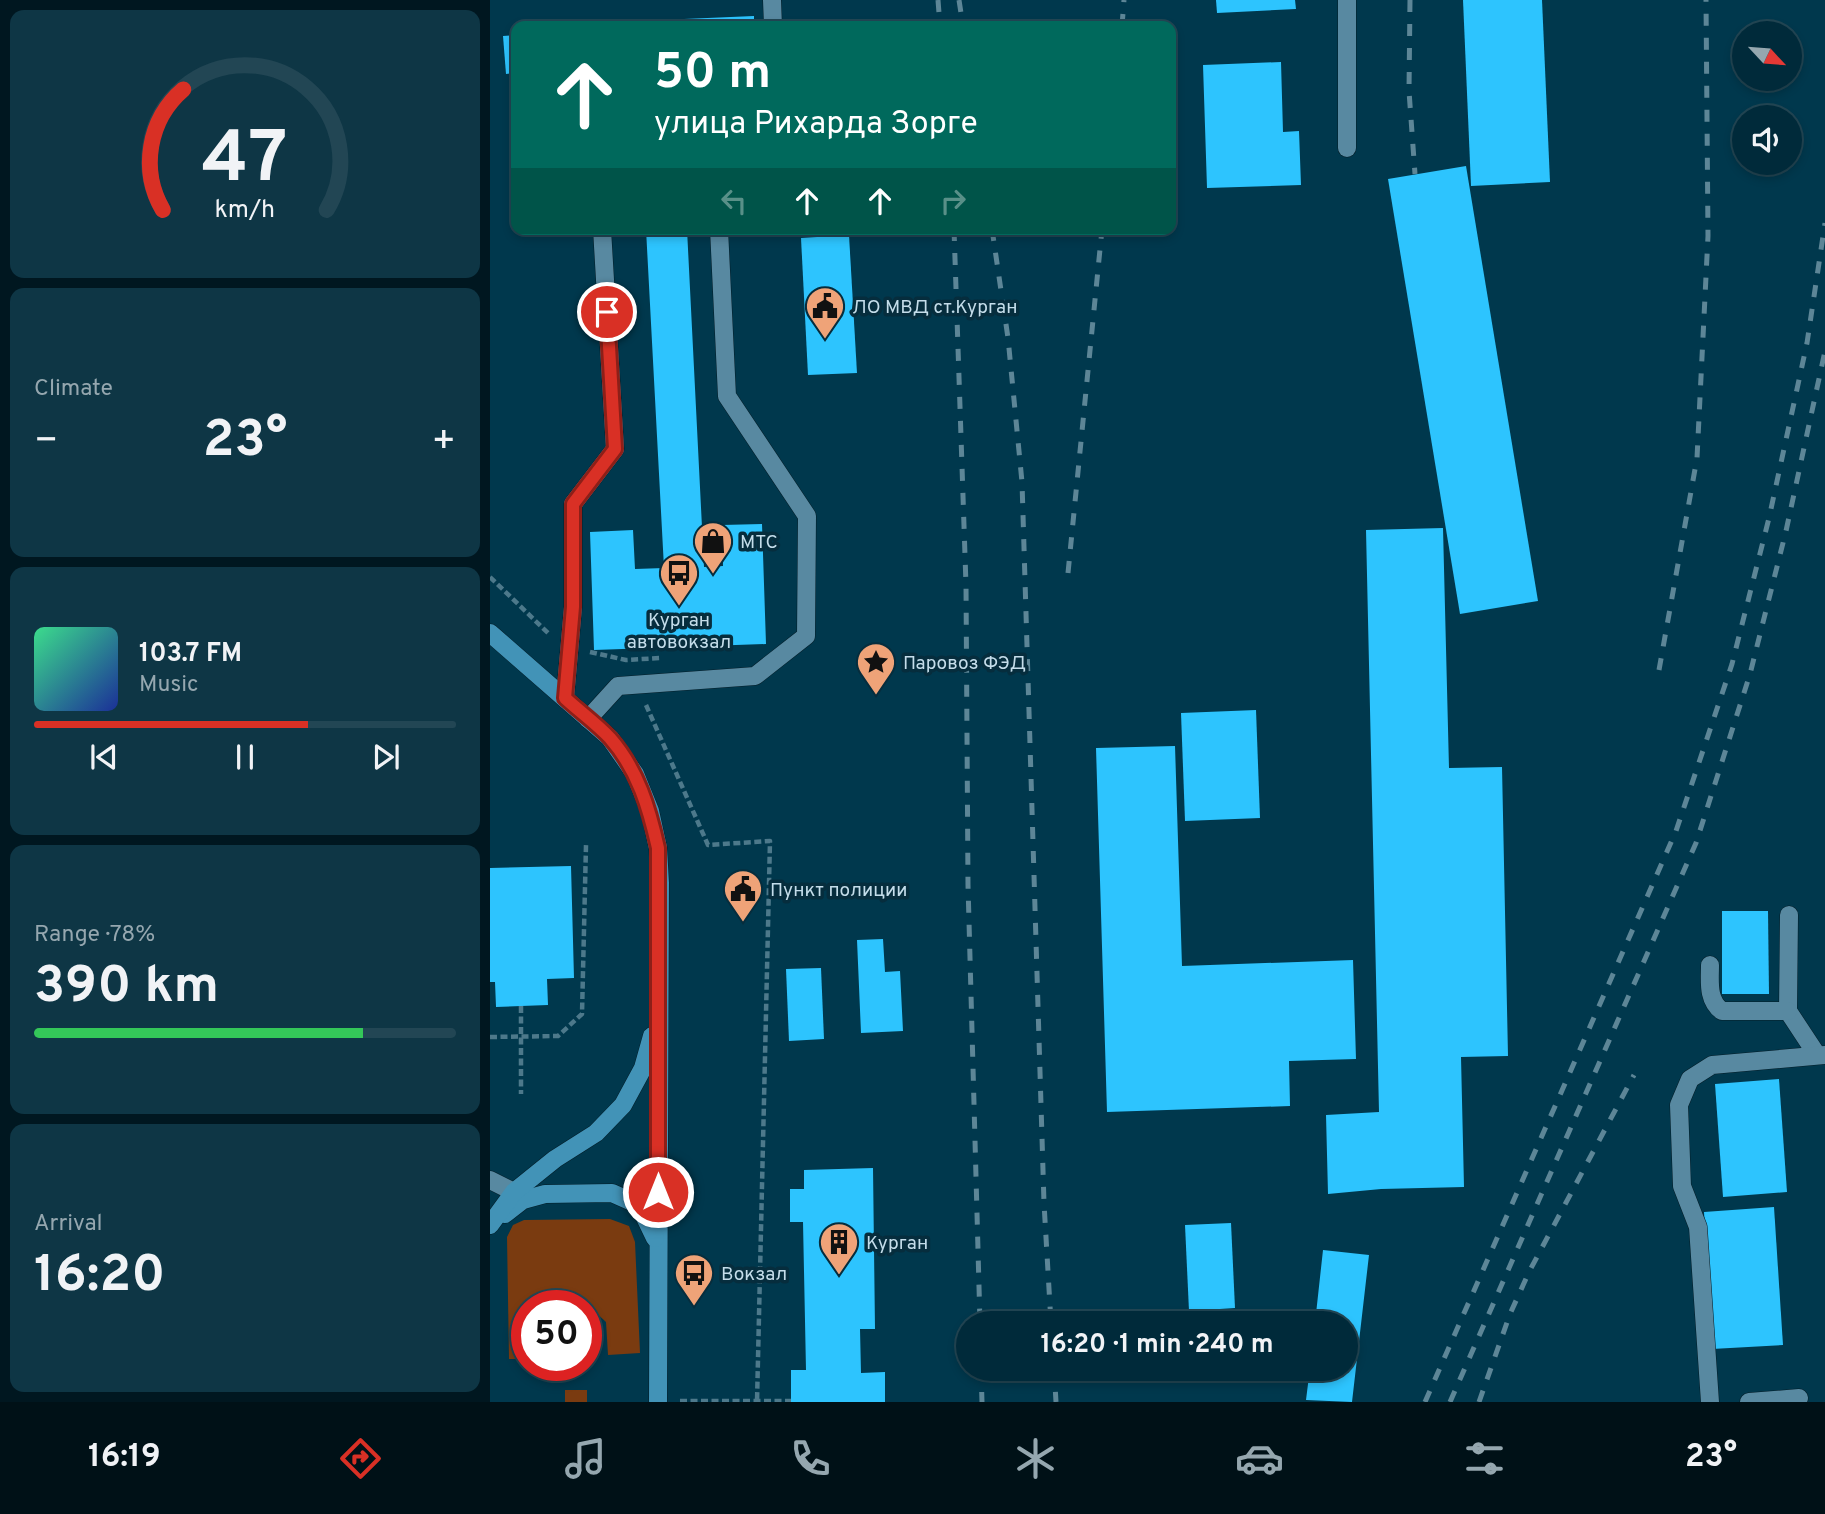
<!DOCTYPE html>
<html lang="en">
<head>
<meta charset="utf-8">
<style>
	:root { --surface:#002a3a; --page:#0e3645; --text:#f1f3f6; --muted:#95a7af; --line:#224654; --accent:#d93025 }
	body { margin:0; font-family:Overpass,sans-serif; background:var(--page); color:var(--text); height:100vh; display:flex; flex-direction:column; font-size:26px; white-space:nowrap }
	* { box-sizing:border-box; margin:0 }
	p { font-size:23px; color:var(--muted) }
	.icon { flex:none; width:38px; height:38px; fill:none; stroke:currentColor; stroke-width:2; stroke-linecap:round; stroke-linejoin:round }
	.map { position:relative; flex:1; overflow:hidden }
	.details { display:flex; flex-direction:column; gap:10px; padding:10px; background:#001720; width:490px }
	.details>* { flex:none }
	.banner { position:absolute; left:21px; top:21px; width:665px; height:214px; border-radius:14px; box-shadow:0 4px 10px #0003,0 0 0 2px var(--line); background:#00695c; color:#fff; overflow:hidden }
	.needle { width:46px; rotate:116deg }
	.tools { position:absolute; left:1242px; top:21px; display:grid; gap:14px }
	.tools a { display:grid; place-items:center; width:70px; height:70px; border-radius:50%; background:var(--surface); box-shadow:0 4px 10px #0003,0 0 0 2px var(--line); font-size:35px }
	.speed { position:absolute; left:21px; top:1290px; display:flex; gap:14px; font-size:35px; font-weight:700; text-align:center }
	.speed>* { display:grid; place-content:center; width:91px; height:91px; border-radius:50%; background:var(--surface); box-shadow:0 4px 10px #0003,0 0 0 2px var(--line); line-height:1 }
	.speed .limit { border:10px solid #d22; background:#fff; color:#111 }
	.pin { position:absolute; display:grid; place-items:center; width:60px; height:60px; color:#fff; margin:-30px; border:4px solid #fff; border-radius:50%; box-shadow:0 2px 7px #0007 }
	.me { position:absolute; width:77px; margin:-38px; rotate:0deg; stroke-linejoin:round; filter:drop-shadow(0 0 5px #0008) }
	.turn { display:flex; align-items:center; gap:24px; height:147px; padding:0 28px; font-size:32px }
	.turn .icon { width:91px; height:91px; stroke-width:2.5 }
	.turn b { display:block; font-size:49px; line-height:60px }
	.lanes { display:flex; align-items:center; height:66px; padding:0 28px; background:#0003; justify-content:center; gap:35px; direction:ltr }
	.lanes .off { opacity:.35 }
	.big { font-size:52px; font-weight:700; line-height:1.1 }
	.details .widget { flex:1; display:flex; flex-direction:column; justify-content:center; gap:10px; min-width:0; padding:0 24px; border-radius:14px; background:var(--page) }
	.details .dial { align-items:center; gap:0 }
	.dial svg { height:182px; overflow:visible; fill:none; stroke:var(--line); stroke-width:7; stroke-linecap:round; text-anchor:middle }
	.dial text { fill:var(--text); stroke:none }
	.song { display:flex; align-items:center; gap:21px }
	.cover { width:84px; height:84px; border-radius:10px; background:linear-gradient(135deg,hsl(150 70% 55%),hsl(230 70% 35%)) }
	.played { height:7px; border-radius:4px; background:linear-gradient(90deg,var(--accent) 65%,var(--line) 65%) }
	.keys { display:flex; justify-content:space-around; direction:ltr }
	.heat { display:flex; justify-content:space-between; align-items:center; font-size:38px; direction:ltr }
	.charge { height:10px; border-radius:5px; background:linear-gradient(90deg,#34c759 78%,var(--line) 0) }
	.trip { position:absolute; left:466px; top:1311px; width:402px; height:70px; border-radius:35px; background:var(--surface); box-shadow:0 4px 10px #0003,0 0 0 2px var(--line); font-weight:700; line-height:70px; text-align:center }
	.tab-bar { display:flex; height:112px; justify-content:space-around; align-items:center; background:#001117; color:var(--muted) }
	.tab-bar .icon { width:49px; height:49px }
	.tab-bar .selected { color:var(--accent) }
	.tab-bar b { font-size:32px; color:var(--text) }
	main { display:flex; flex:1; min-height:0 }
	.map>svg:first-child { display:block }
</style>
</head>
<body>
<main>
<section class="details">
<div class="widget dial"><svg viewBox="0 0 100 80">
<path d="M14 69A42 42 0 1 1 86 69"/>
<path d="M14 69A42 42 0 0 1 23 16" stroke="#d93025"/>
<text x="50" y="56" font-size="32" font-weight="700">47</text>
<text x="50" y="72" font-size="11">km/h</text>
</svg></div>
<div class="widget"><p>Climate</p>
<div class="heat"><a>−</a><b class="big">23°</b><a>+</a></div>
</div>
<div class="widget">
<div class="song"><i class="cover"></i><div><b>103.7 FM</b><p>Music</p></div></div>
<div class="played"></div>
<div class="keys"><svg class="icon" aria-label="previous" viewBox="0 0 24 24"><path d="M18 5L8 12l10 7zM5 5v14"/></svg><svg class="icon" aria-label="pause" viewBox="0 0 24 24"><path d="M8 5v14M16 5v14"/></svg><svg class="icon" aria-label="next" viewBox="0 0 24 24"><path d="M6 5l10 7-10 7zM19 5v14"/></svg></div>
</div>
<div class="widget"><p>Range · 78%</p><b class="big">390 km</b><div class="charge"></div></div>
<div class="widget"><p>Arrival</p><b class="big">16:20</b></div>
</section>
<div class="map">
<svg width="1335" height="1402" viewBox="0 0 1335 1402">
	<rect width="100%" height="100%" fill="#00384d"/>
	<!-- green -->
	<g fill="#7a3b10">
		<polygon points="120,1219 139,1226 145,1242 150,1353 118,1355 116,1322 102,1309 96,1310 96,1306 37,1306 37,1359 19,1359 17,1237 23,1225 34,1220"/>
		<rect x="75" y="1390" width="22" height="12"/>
	</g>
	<!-- building -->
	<g fill="#2dc4fe">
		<polygon points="726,0 805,0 806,9 727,13"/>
		<polygon points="973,0 1052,0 1060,182 981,186"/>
		<polygon points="264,16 264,26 124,26 124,22"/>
		<polygon points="26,35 26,73 16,74 13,36"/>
		<polygon points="791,62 793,132 809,131 811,185 717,188 713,65"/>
		<polygon points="976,166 1048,601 970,614 898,179"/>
		<polygon points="156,229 197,229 214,567 233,566 232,525 272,524 276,644 104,650 100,532 143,530 145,569 174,568"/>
		<polygon points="359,235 367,373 318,375 311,238"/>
		<polygon points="953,528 959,768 1012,767 1018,1056 971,1057 974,1187 891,1189 838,1194 836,1115 889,1112 876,530"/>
		<polygon points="766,710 770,818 695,821 691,713"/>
		<polygon points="685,746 692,966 863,960 866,1059 799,1061 800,1106 617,1112 606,748"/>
		<polygon points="81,866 84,978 57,979 58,1005 6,1007 5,982 0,982 0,868"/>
		<polygon points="1232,911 1278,911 1279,994 1232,994"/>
		<polygon points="393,939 395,972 410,971 413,1031 371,1033 367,940"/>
		<polygon points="331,968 334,1039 299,1041 296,969"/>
		<polygon points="1289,1079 1297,1192 1233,1197 1225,1084"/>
		<polygon points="383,1168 385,1329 370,1329 371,1373 395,1372 395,1402 301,1402 301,1370 316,1370 313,1222 300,1222 300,1189 314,1189 314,1170"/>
		<polygon points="1284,1207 1293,1345 1222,1349 1214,1212"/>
		<polygon points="741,1223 745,1308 699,1311 695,1225"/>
		<polygon points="833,1250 879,1255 862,1402 816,1400 820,1368 856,1368 856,1323 825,1323"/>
	</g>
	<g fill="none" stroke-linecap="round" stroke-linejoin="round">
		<!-- minor casing -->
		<g stroke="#041e29" stroke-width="19">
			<g id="minor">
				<polyline points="282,0 283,26"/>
				<polyline points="857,148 857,0"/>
				<polyline points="75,698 83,607 83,504 125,449 112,229"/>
				<polyline points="98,719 128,686 265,676 316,636 317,516 237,396 229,229"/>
				<polyline points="1299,915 1298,1011 1327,1055"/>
				<path d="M1220,965C1220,981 1217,1000 1232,1011H1298"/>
				<polyline points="0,1180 24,1192"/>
				<polyline points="1220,1402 1208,1227 1192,1186 1189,1105 1200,1079 1222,1065 1335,1055"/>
				<polyline points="1259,1402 1309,1398"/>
			</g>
		</g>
		<!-- major casing -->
		<g stroke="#041e29" stroke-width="19">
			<g id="major">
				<polyline points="0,633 120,738 145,774 160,811 168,848 170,883 168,1402"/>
				<polyline points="15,1214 33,1200 55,1194 122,1193 149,1205 165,1238"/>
				<polyline points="0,1225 24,1192 65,1159 106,1133 133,1105 153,1068 162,1036"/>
			</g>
		</g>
		<!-- path -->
		<g stroke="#4d798b" stroke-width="4.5" stroke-dasharray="7 3.5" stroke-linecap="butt">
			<polyline points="0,577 58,633"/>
			<polyline points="100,652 136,660 171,658"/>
			<polyline points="156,705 218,845 280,841 267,1402"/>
			<polyline points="31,1006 31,1094"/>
			<polyline points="0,1037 68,1036 92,1014 96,845"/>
			<polyline points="190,1401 301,1401"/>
		</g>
		<!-- minor -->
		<use href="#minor" stroke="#5889a1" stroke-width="18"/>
		<!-- major -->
		<use href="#major" stroke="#4293b7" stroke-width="18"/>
		<!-- rail -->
		<g stroke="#5d8697" stroke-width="5" stroke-dasharray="12 12" stroke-linecap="butt">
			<polyline points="448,0 450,26"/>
			<polyline points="469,0 473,26"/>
			<polyline points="920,0 919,91 925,174"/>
			<polyline points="632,26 634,0"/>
			<polyline points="464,229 476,585 478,885 490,1323"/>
			<polyline points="502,229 518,338 532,482 554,1203 561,1323"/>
			<polyline points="578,573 612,229"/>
			<polyline points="1169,670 1207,458 1218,236 1216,0"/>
			<polyline points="491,1368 492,1402"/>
			<polyline points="564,1368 566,1402"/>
			<polyline points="935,1402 1186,831 1242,664 1279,518 1317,343 1335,223"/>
			<polyline points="960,1402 1206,843 1260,674 1296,531 1335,351"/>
			<polyline points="989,1402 1020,1314 1039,1272 1144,1075"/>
		</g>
	</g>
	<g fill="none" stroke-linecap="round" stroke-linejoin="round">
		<!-- route casing -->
		<g stroke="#8d1f18" stroke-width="18">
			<path id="route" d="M117,312L125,449L83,504V607L75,698C89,711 107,724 120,738C148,770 159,808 168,848V1192"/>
		</g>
		<!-- route -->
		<use href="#route" stroke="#d93025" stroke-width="12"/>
	</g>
	<!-- icons -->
	<defs>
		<g id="civic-pin" transform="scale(2.0125)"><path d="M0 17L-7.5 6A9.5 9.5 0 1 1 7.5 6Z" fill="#efa378" stroke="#062d3d"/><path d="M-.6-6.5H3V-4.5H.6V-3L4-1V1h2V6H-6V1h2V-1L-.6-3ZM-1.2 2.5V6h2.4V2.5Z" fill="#111"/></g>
		<g id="shop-pin" transform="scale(2.0125)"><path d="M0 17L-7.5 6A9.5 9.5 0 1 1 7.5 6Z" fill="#efa378" stroke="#062d3d"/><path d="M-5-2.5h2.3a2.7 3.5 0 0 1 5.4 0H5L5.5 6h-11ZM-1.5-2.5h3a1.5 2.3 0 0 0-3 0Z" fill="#111"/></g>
		<g id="bus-pin" transform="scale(2.0125)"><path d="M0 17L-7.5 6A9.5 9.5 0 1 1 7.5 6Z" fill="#efa378" stroke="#062d3d"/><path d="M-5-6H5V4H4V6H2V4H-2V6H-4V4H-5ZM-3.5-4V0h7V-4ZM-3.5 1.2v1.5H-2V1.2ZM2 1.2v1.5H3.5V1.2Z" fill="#111"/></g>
		<g id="sight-pin" transform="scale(2.0125)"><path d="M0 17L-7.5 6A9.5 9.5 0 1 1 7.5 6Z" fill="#efa378" stroke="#062d3d"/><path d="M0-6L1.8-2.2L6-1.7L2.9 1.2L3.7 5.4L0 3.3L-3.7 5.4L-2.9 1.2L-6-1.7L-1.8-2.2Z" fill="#111"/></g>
		<g id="building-pin" transform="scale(2.0125)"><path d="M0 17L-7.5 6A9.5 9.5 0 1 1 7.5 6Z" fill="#efa378" stroke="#062d3d"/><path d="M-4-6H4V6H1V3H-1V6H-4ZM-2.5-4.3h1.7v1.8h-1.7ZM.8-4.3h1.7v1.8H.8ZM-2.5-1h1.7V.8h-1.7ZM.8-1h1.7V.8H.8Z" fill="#111"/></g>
	</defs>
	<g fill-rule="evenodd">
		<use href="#civic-pin" x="335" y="306"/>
		<use href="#shop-pin" x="223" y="541"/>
		<use href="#bus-pin" x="189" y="573"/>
		<use href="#sight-pin" x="386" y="662"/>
		<use href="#civic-pin" x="253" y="889"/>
		<use href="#building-pin" x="349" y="1242"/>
		<use href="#bus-pin" x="204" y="1273"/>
	</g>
	<g text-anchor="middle" stroke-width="7" stroke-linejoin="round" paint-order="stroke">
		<!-- poi labels -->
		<g font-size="19" fill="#c4ddea" stroke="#062d3d" text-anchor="start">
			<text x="362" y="313">ЛО МВД ст.Курган</text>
			<text x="250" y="548">МТС</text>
			<text x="189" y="626" text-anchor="middle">Курган<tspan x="189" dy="22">автовокзал</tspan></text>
			<text x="413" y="669">Паровоз ФЭД</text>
			<text x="280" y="896">Пункт полиции</text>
			<text x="376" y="1249">Курган</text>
			<text x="231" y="1280">Вокзал</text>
		</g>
	</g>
</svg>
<div class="tools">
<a><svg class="needle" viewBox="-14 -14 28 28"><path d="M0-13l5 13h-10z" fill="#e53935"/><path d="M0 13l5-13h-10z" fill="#95a7af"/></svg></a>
<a><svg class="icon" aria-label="sound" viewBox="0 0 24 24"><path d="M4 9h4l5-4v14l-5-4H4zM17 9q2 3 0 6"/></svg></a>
</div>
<div class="speed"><div class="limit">50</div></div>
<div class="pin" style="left:117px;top:312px;background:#d93025"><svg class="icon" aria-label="arrive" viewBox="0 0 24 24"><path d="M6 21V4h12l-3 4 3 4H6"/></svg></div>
<svg class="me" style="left:168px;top:1192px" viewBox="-20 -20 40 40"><circle r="17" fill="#d93025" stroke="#fff" stroke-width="3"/><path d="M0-11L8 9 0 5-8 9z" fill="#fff"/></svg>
<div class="trip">16:20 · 1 min · 240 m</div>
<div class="banner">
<div class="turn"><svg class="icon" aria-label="ahead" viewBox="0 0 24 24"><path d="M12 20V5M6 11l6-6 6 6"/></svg><div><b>50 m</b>улица Рихарда Зорге</div></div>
<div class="lanes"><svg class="icon off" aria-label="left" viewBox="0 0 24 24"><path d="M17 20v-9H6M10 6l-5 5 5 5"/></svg><svg class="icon" aria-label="ahead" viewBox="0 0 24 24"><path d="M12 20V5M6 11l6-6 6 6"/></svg><svg class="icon" aria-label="ahead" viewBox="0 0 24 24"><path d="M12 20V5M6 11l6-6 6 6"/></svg><svg class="icon off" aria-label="right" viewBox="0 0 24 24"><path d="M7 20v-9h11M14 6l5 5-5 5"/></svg></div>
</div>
</div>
</main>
<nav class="tab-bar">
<b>16:19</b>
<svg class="icon selected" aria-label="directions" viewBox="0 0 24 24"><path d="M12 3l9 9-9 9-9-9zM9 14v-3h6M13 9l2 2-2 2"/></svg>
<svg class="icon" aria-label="music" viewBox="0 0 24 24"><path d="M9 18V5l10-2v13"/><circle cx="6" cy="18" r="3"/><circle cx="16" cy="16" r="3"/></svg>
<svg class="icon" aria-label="phone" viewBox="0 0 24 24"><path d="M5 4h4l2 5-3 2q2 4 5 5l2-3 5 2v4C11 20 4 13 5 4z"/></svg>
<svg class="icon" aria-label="climate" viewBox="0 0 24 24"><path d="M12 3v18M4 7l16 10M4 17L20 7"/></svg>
<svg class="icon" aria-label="car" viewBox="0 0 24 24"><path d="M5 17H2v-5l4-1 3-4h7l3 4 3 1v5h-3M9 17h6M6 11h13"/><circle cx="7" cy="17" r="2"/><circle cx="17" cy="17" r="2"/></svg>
<svg class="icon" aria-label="filters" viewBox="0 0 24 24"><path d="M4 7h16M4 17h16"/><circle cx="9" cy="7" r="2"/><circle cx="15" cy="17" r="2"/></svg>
<b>23°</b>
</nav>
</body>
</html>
